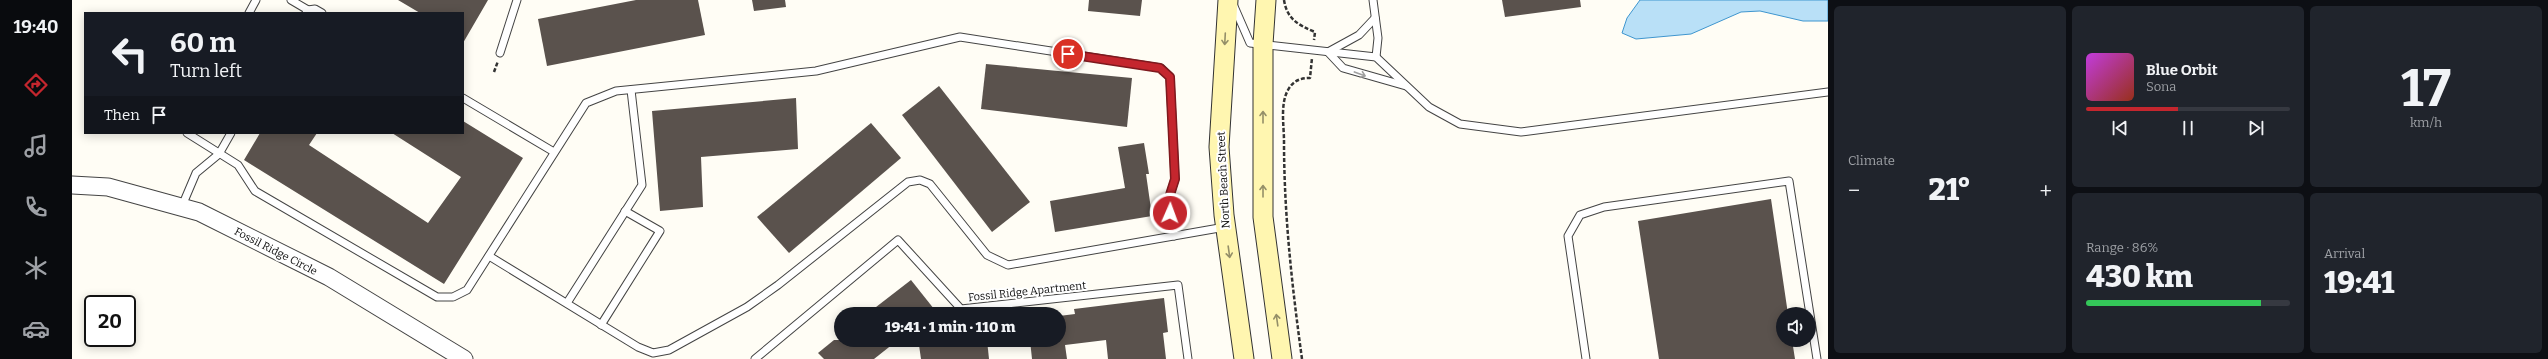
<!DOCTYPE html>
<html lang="en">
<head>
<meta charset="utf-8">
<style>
	:root { --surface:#171b24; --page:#20242c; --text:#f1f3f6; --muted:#9ea1a6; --line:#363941; --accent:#c4262e }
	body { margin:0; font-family:Bitter,serif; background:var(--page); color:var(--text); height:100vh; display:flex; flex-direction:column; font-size:15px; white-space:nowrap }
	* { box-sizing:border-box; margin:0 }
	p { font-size:13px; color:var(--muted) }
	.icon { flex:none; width:22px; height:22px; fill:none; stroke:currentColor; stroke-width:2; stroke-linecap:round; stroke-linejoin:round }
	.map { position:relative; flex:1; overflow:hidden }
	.sheet { display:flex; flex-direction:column; gap:6px; padding:6px; background:#0d0f14; width:720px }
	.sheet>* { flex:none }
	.hud { position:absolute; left:12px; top:12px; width:380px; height:122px; border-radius:0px; box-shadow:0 2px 10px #0003; background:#171b24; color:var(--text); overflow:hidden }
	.tools { position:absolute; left:1704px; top:307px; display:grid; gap:8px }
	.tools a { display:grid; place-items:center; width:40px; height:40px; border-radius:50%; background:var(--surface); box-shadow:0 2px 10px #0003; font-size:20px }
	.speed { position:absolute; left:12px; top:295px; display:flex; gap:8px; font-size:20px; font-weight:700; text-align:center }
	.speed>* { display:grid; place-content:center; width:52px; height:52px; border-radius:50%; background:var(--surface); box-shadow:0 2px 10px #0003; line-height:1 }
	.speed .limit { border:2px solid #111; border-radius:6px; background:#fff; color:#111 }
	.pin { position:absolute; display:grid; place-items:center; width:34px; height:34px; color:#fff; margin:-17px; border:2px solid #fff; border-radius:50%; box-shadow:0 1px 4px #0007 }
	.me { position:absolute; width:44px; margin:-22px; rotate:2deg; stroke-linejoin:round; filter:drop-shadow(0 0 3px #0008) }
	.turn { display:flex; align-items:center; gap:14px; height:84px; padding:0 20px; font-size:18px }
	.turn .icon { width:52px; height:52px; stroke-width:2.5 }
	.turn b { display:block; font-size:28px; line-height:34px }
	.then { display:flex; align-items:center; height:38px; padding:0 20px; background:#0003; gap:8px; font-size:15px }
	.big { font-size:30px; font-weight:800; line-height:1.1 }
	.sheet .widget { flex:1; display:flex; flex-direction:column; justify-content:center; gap:6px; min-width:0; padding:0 14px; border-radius:6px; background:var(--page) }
	.sheet .dial { align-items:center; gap:0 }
	.dial b { font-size:52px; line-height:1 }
	.song { display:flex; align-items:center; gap:12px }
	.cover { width:48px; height:48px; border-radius:6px; background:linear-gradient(135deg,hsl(290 70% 55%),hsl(10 70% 35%)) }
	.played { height:4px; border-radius:2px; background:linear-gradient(90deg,var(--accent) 45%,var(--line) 45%) }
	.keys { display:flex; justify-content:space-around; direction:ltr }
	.heat { display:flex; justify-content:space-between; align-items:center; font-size:22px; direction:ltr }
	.charge { height:6px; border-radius:3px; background:linear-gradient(90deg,#34c759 86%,var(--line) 0) }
	.sheet .tiles { flex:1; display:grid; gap:6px; grid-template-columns:repeat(3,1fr) }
	.widget:first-child { grid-row:span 2 }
	.trip { position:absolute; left:762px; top:307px; width:232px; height:40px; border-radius:20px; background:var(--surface); box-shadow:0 2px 10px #0003; font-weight:800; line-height:40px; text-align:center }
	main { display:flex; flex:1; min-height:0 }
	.tab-bar { display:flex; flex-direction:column; width:72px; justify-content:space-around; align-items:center; background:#090b0e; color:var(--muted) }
	.tab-bar .icon { width:28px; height:28px }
	.tab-bar .on { color:var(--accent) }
	.tab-bar b { font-size:18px; color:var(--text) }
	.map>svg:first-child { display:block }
</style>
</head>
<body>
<main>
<nav class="tab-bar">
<b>19:40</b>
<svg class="icon on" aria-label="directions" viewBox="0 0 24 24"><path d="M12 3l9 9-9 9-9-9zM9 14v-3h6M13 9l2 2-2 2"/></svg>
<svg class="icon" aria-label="music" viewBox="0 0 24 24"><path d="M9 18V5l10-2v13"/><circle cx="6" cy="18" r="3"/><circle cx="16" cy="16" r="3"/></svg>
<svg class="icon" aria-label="phone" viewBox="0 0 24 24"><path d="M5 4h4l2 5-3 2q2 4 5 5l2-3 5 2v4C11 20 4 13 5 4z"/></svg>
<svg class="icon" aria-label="climate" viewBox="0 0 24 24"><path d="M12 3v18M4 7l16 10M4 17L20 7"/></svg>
<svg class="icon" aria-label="car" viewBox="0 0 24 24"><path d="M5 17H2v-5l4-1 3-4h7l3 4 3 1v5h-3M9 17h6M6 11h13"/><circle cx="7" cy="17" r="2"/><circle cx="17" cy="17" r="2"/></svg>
</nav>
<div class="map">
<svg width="1756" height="359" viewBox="0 0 1756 359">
	<rect width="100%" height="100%" fill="#fffdf5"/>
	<!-- water -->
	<polygon fill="#b9e0f7" stroke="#3f96cf" points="1568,0 1756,0 1756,21 1731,21 1688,11 1669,12 1619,34 1564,39 1550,33 1555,18"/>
	<!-- building -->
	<g fill="#5a524d">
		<polygon points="326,0 416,0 391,43 391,13 348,13"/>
		<polygon points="564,0 626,0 633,35 475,66 466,19"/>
		<polygon points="680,0 713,0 714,7 682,11"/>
		<polygon points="1017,0 1070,0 1068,16 1016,11"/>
		<polygon points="1430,0 1508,0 1509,7 1433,17"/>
		<polygon points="914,64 1060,78 1055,127 909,109"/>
		<polygon points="867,86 958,202 920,232 830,115"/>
		<polygon points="724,98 726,149 629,157 631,207 588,211 580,111"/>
		<polygon points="391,121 451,158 372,284 172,160 188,133 245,133 237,145 356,223 389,177 320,133 391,133"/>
		<polygon points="799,123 829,158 717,253 685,217"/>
		<polygon points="1072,143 1077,174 1074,174 1080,216 983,232 978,201 1053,188 1046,147"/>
		<polygon points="1699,199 1716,314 1711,314 1711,340 1720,340 1723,359 1587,359 1566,221"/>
		<polygon points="839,280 866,314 795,314"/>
		<polygon points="1092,298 1096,332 1091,333 1094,359 1036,359 1034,340 993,345 995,359 960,359 958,340 987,340 987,316 1003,314 1002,309"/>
		<polygon points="762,340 826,340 802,359 752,359 746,353"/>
		<polygon points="886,340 915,340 917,359 849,359 847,345"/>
	</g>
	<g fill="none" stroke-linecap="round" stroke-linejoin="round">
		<!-- service casing -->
		<g stroke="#444" stroke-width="9">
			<g id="service">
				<polyline points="219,0 236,10"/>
				<polyline points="1301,0 1306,38 1304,57"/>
				<polyline points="1161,4 1178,43 1304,57 1357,107 1388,124 1449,132 1756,92"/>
				<polyline points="177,13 184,0"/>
				<polyline points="234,13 236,10 243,9 250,13"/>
				<polyline points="1303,18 1287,35 1256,52 1271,68 1334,86"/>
				<polyline points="428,53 445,0"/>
				<polyline points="391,98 482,152"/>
				<polyline points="115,133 166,165 183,191 365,297 381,297 395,290 514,103 544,91 744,71 888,37 1089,68 1098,77 1103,179 1096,201 1102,236"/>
				<polyline points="110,206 124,173 147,154 159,133"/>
				<polyline points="417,256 566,347 581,353 597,350 675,307 706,285 836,182 848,180 858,184 915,255 936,265 1153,227"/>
				<polyline points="495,303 570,185 559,90"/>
				<polyline points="529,325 588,231 553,211"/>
				<polyline points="683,359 826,240 889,309 1106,285 1116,359"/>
				<polyline points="1514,359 1496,236 1508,215 1532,207 1717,181 1745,359"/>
			</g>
		</g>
		<!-- tertiary casing -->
		<g stroke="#444" stroke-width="19">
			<polyline id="tertiary" points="0,185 36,187 127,212 257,277 392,359"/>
		</g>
		<!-- secondary casing -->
		<g stroke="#333" stroke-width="21">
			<g id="secondary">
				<polyline points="1156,0 1147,147 1152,215 1172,359"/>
				<polyline points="1194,0 1191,44 1191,217 1210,359"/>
			</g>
		</g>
		<!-- path -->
		<g stroke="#333" stroke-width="2.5" stroke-dasharray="4 2" stroke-linecap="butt">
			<path d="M1212,0C1215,19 1226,25 1243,32L1242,40"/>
			<polyline points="422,72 426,61"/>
			<path d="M1230,359C1220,286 1212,215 1212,141C1212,126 1208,104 1216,90C1221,81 1228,78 1238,78L1240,58"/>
		</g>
		<!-- service -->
		<use href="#service" stroke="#fff" stroke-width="7"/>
		<!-- tertiary -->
		<use href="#tertiary" stroke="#fff" stroke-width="17"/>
		<!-- secondary -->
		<use href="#secondary" stroke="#fff6b0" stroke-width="19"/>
	</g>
	<!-- one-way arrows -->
	<defs><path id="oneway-shaft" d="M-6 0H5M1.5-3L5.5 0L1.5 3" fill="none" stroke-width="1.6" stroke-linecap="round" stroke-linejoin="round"/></defs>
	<g stroke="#948f68">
		<use href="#oneway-shaft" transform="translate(1153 39) rotate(93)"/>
		<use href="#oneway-shaft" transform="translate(1191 117) rotate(-90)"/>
		<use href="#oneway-shaft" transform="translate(1191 191) rotate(-90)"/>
		<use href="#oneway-shaft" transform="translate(1157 252) rotate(82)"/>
		<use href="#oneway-shaft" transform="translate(1205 320) rotate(-98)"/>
	</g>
	<use stroke="#a0a0a0" href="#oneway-shaft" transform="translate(1288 74) rotate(20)"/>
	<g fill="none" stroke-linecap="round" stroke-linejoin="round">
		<!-- route casing -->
		<g stroke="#7f191e" stroke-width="10">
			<polyline id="route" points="996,54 1088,68 1098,77 1103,179 1096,201 1098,213"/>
		</g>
		<!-- route -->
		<use href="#route" stroke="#c4262e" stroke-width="7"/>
	</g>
	<g text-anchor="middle" stroke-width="4" stroke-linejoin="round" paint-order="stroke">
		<!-- street labels -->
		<g font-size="11" fill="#111" stroke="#fff">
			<text transform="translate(1151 180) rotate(-93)" y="4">North Beach Street</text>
			<text transform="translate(204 251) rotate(27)" y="4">Fossil Ridge Circle</text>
			<text transform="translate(955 291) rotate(-6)" y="4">Fossil Ridge Apartment</text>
		</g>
	</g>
</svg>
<div class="tools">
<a><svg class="icon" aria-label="sound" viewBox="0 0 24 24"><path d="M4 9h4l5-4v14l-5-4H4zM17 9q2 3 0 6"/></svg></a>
</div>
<div class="speed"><div class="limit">20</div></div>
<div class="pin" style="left:996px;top:54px;background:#d93025"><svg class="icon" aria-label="arrive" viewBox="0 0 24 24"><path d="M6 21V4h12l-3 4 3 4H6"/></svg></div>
<svg class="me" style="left:1098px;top:213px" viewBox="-20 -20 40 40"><circle r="17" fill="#c4262e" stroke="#fff" stroke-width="3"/><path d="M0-11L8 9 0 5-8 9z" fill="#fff"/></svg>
<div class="trip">19:41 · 1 min · 110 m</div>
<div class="hud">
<div class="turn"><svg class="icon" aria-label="left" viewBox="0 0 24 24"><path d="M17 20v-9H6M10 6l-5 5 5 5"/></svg><div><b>60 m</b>Turn left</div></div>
<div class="then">Then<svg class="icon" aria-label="arrive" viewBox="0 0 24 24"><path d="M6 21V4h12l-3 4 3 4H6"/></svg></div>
</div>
</div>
<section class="sheet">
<div class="tiles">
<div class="widget"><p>Climate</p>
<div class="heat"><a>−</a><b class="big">21°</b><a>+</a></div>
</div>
<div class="widget">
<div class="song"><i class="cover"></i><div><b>Blue Orbit</b><p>Sona</p></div></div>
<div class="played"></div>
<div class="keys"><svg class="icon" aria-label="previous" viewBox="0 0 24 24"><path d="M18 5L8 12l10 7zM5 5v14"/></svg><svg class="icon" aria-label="pause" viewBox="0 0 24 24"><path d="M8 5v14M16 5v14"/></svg><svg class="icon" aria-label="next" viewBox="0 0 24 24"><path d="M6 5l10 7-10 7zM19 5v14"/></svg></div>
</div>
<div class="widget dial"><b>17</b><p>km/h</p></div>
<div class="widget"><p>Range · 86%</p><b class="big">430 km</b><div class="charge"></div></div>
<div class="widget"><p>Arrival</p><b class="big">19:41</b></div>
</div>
</section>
</main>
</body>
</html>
